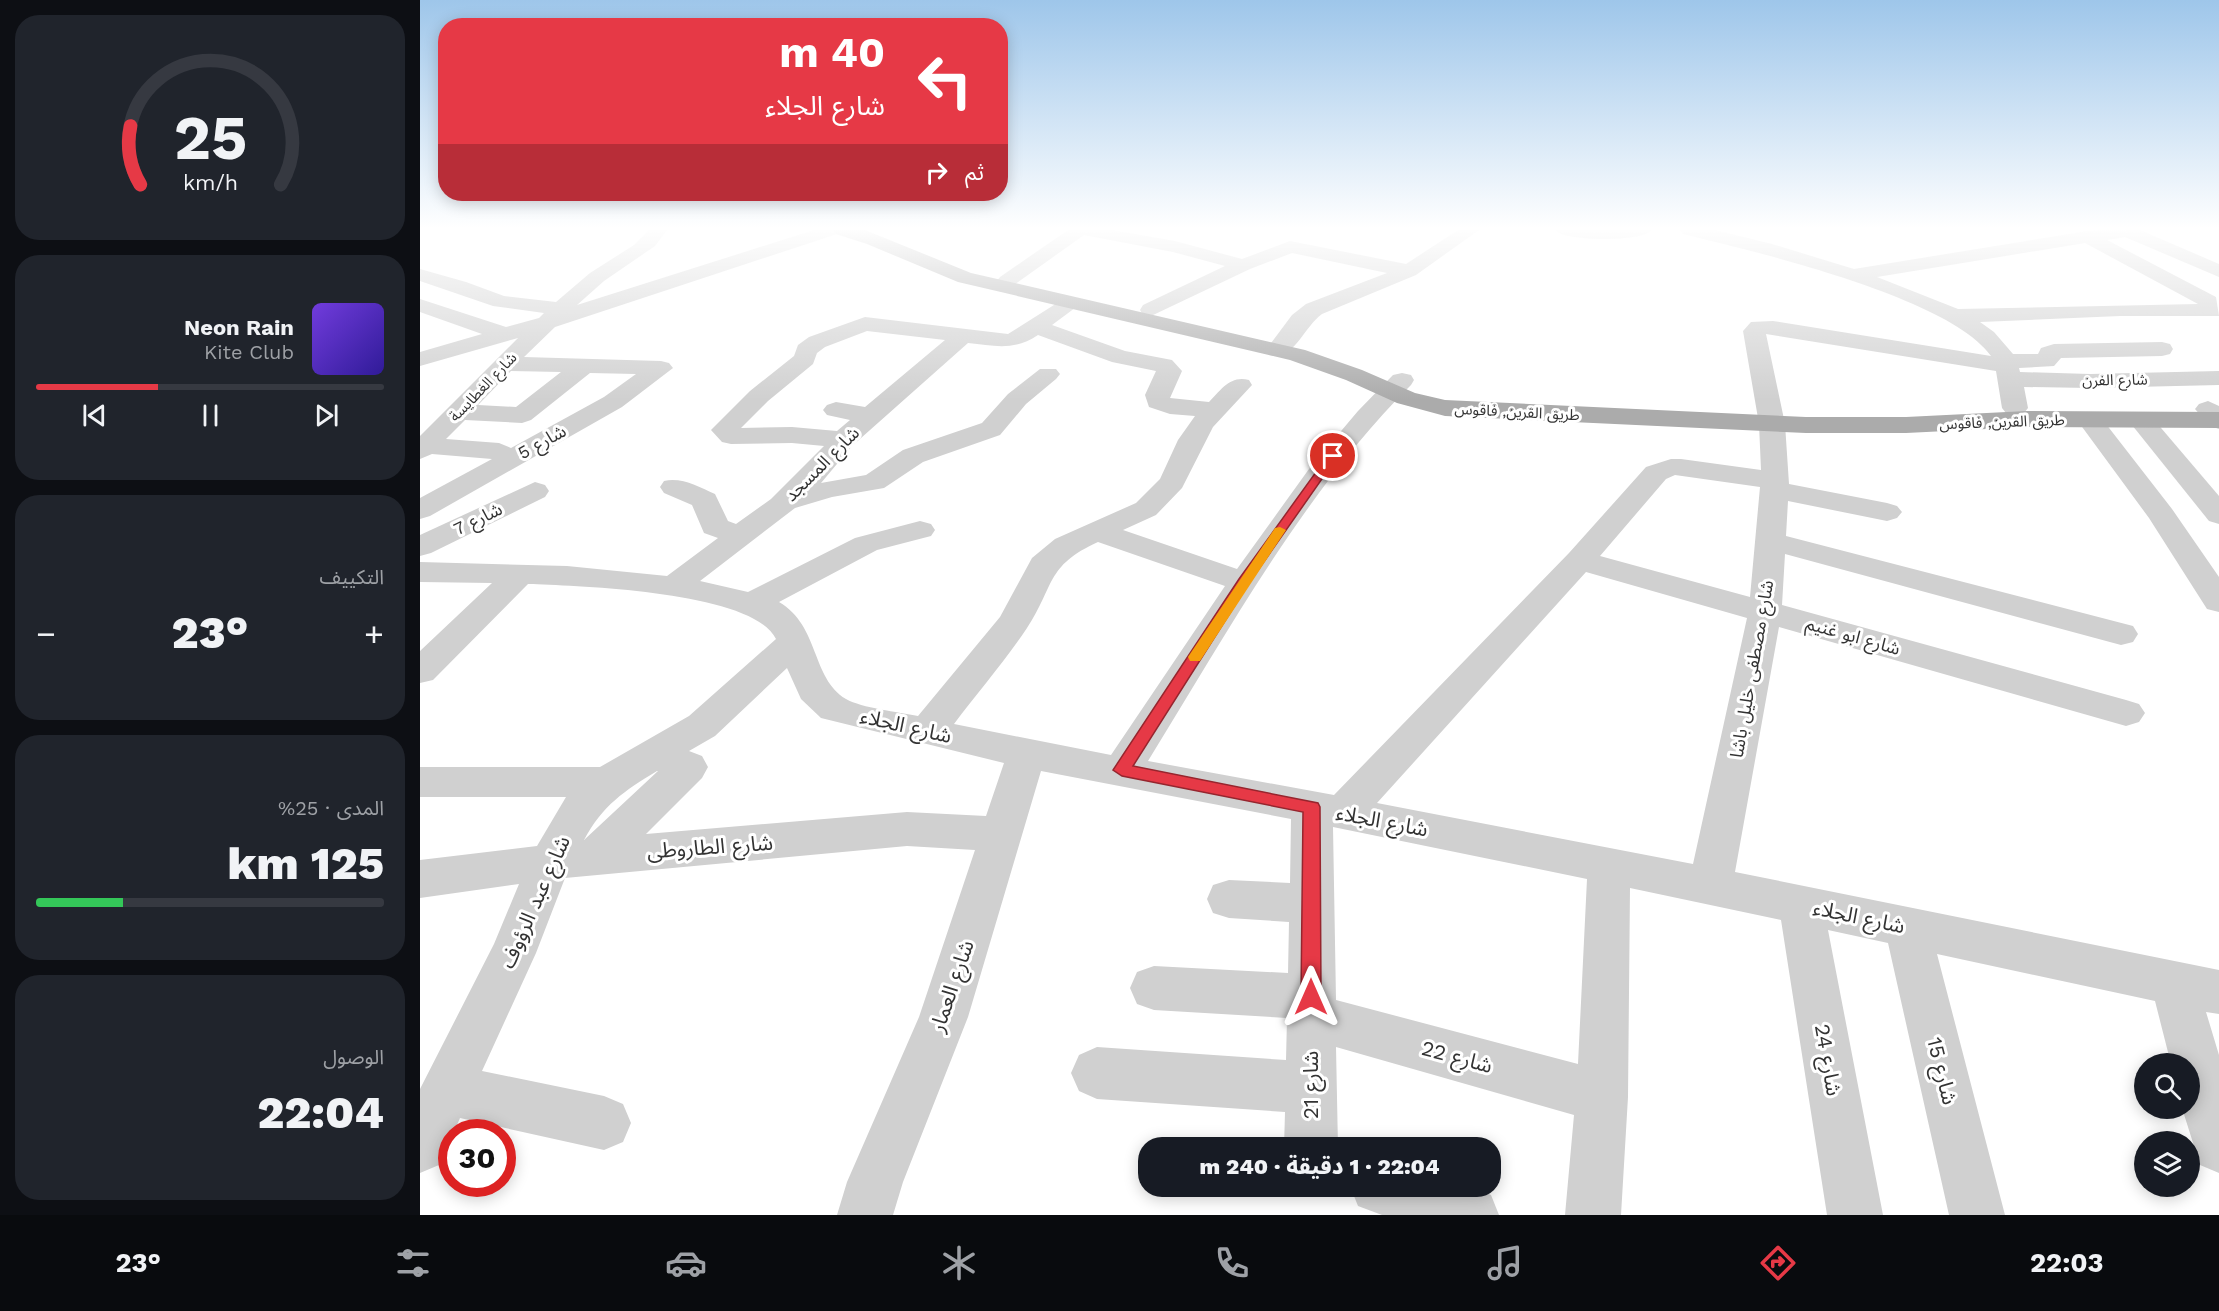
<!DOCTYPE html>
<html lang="ar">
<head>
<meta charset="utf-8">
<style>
	:root { --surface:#171b24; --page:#20242c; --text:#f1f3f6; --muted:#9ea1a6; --line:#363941; --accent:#e63946 }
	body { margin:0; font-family:"Work Sans","Noto Sans Arabic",sans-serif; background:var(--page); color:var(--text); direction:rtl; height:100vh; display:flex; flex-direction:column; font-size:22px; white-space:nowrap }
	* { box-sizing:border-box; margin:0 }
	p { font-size:20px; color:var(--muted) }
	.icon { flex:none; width:33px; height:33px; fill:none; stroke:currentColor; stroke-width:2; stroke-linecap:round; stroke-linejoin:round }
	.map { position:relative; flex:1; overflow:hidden; direction:ltr }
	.details { display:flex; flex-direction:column; gap:15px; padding:15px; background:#0d0f14; width:420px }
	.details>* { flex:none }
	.top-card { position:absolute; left:18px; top:18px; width:570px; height:183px; border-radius:24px; box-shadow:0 3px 15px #0003; direction:rtl; background:#e63946; color:#fff; overflow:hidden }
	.controls { position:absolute; left:1714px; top:1053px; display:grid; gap:12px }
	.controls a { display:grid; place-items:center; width:66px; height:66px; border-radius:50%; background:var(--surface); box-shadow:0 3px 15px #0003; font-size:30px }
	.speed { position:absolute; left:18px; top:1119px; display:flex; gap:12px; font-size:30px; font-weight:700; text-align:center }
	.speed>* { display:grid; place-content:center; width:78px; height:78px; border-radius:50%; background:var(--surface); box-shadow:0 3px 15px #0003; line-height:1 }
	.speed .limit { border:9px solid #d22; background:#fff; color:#111 }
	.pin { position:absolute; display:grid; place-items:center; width:51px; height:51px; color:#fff; margin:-26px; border:3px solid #fff; border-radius:50%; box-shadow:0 2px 6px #0007 }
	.me { position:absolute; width:66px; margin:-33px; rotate:0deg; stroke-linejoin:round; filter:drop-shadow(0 0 4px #0008) }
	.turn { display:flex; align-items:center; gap:21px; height:126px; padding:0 24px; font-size:27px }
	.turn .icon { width:78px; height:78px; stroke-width:2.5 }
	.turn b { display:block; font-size:42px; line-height:51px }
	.then { display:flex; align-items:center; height:57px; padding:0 24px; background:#0003; gap:12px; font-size:22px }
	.big { font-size:45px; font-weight:800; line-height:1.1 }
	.details .tile { flex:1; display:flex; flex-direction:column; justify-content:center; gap:9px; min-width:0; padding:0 21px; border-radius:24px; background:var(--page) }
	.details .dial { align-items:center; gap:0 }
	.dial svg { height:156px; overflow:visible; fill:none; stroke:var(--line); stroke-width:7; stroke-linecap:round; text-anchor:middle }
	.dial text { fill:var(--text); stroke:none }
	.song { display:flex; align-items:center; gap:18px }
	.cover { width:72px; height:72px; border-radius:9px; background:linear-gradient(135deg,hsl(260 70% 55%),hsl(250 70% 35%)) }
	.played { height:6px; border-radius:3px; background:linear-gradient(90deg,var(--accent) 35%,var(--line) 35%) }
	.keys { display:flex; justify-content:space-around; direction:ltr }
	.heat { display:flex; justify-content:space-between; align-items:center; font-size:33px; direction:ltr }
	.charge { height:9px; border-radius:4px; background:linear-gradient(90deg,#34c759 25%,var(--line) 0) }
	.trip { position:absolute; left:718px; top:1137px; width:363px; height:60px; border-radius:24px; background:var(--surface); box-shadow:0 3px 15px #0003; font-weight:800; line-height:60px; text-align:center; direction:rtl }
	.dock { display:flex; height:96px; justify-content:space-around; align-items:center; background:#090b0e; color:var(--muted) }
	.dock .icon { width:42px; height:42px }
	.dock .active { color:var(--accent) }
	.dock b { font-size:27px; color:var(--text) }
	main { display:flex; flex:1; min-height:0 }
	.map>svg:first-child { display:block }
</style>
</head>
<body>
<main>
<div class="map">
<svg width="1799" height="1215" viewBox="0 0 1799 1215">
	<rect width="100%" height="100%" fill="#fff"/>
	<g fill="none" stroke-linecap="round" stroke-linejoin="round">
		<!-- minor -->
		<g fill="#d0d0d0" fill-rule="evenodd">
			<path d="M229,230H247L235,246L184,281L157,305L394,230H420L417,234L135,327L104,357L241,361L249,363L253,368L202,407L10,516L0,519V498L72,459L12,454L0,459V436L98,338L0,366V352L62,334L0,312V299L86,327L119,318L124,313L73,306L0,281V269L46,282L84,296L136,302L170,273L214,245ZM91,371L141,372L96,407L58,405ZM170,373L216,374L184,397L91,448L79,443L26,439L45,420L102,423L111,420Z"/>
			<path d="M648,230H692L755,241L822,259L870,241L986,264L1038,230H1059L996,275L902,314C883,328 874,361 849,355L846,350L872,315L886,304L967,273L872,253L830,269L731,316L723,315L720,310L723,305L805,266L753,252L664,235L594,285H580L577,281L580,277Z"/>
			<path d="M1135,230H1232C1224,242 1144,242 1135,230Z"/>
			<path d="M1260,230H1295L1352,244L1434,269L1667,231L1720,230L1799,264V277L1705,237L1687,240L1796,297L1799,316H1700L1560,322L1574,332L1593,354H1618L1621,348L1634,344L1742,342L1750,344L1753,349L1750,354L1742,356L1641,358L1634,366L1599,368L1600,372L1670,374L1799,371V385L1670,388L1604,387L1608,408L1604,413L1595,416L1586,413L1582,408L1576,371L1346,334L1365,424L1369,484L1467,503L1477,506L1482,512L1477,518L1467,521L1368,501L1366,536L1713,626L1718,634L1713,642L1701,645L1365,554L1362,605L1706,700L1719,704L1725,713L1719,722L1706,726L1359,627L1315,872L1799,970V1014L1786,1012L1799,1055V1173L1780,1165L1762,1108H1770V1064H1751L1735,1001L1517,954L1585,1215H1529L1468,943L1408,930L1463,1215H1407L1361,920L1210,888L1208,1097L1201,1215H1145L1154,1115L916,1047L918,1148H864L865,1112L677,1099L659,1091L651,1073L659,1055L677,1047L866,1060L867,1018L734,1010L717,1004L710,988L717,972L734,966L868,973L869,922L809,918L793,913L787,899L793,885L809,880L870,883L871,819L621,771L548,1017L483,1182L473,1215H417L427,1182L499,1017L555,850L487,846L145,878L116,953L62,1071L184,1096L203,1104L211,1123L203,1142L184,1150L40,1118L34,1132H32L19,1165L0,1173V1089L74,944L99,884L0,898V860L117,846L146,797H0V767H180L269,716L356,639C333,591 159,586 108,584L13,680L0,683V651L72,583L0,582V562L147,566L247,576L298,538L284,533L272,505L244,493L240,487L244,481C262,477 279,487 295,494L308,521L316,524L351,499L404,446L372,443L311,444L302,442L291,430L330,391L374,356L378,345L389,337L445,317L588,334L645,298H659L663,302L632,325L705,351L752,360L762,371L750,398L789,402C801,390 810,375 829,380L832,385L793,427L762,488L736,515L703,530L817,569L889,469L938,411L973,375L982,373L991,375L994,380L991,385C885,490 806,635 728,761L914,795L1149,553L1226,467L1251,459H1261L1341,470L1339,424L1323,331L1331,322L1353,321L1571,356C1530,297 1333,251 1263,234ZM1665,243L1778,304L1538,309L1457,277ZM447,331L525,340L445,407L416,402L407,405L403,410L407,415L430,420L417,431L372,427L321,428L348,401L393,364L397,353L405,347ZM618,335L692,362L736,371L725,395L729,407L750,414L775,416L758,440L740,479L716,503L635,539L612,558L580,617L498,716C478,712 442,708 426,699C391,678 400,626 359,602L457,550L511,536L515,530L511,524L500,521L435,538L328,592L280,581L375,508L412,497L464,488L503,462L580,435L606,404L636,379L640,374L636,369H620L588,394L562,423L483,450L446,475L401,483L432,446L548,343C575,346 595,351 618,335ZM1255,475L1340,487L1330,597L1180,556L1246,479ZM678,542L805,586L691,755L534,724C558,692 585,661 607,628C635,586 625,566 678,542ZM1166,572L1327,618L1273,864L957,803ZM367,668L381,699L401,718L584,763L566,816L487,812L226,834L282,778L288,767L282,756L269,751L295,736ZM237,771H238L164,840C183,805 204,791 237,771ZM913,827L1167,879L1158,1064L916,1000Z"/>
			<polygon points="1788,401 1799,406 1799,429 1790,426 1775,409 1779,404"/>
			<polygon points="1670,412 1679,415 1752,509 1799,577 1799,612 1787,609 1729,518 1657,420 1661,415"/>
			<polygon points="1721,412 1730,415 1799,496 1799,524 1789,521 1712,425 1708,420 1712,415"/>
			<polygon points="115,482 125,485 129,491 125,497 11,553 0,556 0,535"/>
			<polygon points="930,1186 1051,1186 1071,1195 1079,1215 962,1215 938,1206"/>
		</g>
		<!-- major -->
		<polygon fill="#ababab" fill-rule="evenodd" points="413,230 445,230 551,273 885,350 942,370 995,393 1025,400 1386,417 1486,417 1607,411 1799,412 1799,428 1607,427 1486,433 1386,433 1025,416 977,403 926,380 870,360 538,282 447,244 416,234"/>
	</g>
	<!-- sky -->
	<linearGradient id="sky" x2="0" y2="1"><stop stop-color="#9ec6ea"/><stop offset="0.57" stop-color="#fff"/><stop offset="1" stop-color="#fff" stop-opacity="0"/></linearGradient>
	<rect width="1799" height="400" fill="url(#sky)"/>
	<!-- route -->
	<polygon fill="#e63946" stroke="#96252e" stroke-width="1.5" points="909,454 918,456 829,583 713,766 898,803 900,807 901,997 898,1004 891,1006 884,1004 881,997 883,812 702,776 693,770 819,579"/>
	<!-- slow -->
	<polygon fill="#f59e0b" points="860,527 866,530 780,661 770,661 768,657 770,654 855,528"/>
	<g text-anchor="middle" stroke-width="6" stroke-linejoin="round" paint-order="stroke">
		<!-- far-street labels -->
		<g font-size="15" fill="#333" stroke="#fff">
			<text transform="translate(1695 380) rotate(-1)" y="5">شارع الفرن</text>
			<text transform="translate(63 387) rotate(-46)" y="5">شارع الغطايسة</text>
			<text transform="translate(1097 412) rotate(3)" y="5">طريق القرين, فاقوس</text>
			<text transform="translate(1582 422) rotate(-2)" y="5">طريق القرين, فاقوس</text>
		</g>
		<!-- street labels -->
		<g font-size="18" fill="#333" stroke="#fff">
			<text transform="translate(122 442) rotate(-29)" y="6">شارع 5</text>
			<text transform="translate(402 464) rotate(-45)" y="6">شارع المسجد</text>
			<text transform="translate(58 519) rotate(-26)" y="6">شارع 7</text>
			<text transform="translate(1433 636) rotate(16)" y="6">شارع ابو غنيم</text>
			<text transform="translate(1332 669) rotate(-80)" y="6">شارع مصطفى خليل باشا</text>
		</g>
		<!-- near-street labels -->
		<g font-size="21" fill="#333" stroke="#fff">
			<text transform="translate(486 726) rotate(13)" y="7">شارع الجلاء</text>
			<text transform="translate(962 821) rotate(11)" y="7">شارع الجلاء</text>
			<text transform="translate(290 847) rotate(-4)" y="7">شارع الطاروطى</text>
			<text transform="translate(115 902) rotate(-66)" y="7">شارع عبد الرؤوف</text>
			<text transform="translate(1439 917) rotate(12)" y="7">شارع الجلاء</text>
			<text transform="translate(532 986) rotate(-71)" y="7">شارع العمار</text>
			<text transform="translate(1037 1057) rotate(15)" y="7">شارع 22</text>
			<text transform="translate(1408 1060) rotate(80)" y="7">شارع 24</text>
			<text transform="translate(1522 1071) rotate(76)" y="7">شارع 15</text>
			<text transform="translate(891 1085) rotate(-90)" y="7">شارع 21</text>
		</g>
	</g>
</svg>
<div class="controls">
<a><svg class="icon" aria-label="search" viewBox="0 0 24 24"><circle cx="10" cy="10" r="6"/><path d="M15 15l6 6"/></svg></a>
<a><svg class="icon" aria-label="layers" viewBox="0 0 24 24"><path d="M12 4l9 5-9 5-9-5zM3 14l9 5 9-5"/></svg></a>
</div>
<div class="speed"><div class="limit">30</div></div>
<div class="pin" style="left:913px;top:456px;background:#d93025"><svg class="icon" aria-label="arrive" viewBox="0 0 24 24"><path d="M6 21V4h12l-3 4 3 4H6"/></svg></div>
<svg class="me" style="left:891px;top:997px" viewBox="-20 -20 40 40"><path d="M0-17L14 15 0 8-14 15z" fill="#e63946" stroke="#fff" stroke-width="4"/></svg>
<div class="trip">22:04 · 1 دقيقة · 240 m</div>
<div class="top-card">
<div class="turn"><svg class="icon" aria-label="left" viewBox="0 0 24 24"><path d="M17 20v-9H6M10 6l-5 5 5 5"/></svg><div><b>40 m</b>شارع الجلاء</div></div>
<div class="then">ثم<svg class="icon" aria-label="right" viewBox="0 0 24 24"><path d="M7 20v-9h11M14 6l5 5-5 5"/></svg></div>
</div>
</div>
<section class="details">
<div class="tile dial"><svg viewBox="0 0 100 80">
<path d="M14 69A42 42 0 1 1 86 69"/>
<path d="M14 69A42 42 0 0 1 9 39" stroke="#e63946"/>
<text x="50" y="56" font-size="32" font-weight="700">25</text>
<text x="50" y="72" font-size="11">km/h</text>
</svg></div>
<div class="tile">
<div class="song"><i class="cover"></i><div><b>Neon Rain</b><p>Kite Club</p></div></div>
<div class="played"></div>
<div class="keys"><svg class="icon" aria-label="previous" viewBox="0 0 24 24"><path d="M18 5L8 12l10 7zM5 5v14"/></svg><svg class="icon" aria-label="pause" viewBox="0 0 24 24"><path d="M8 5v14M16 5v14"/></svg><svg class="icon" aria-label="next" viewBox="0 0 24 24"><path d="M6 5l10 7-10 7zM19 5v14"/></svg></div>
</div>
<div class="tile"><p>التكييف</p>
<div class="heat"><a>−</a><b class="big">23°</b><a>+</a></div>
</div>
<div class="tile"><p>المدى · 25%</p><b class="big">125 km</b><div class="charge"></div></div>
<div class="tile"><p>الوصول</p><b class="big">22:04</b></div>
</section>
</main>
<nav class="dock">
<b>22:03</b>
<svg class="icon active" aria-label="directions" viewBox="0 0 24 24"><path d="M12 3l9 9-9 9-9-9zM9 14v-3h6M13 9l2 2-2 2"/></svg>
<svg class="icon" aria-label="music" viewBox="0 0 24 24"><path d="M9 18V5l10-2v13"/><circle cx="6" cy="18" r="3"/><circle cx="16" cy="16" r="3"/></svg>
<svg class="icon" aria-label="phone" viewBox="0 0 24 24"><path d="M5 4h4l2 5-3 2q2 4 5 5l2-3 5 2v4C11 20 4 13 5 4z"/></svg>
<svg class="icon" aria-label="climate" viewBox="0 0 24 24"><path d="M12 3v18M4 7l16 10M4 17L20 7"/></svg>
<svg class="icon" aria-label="car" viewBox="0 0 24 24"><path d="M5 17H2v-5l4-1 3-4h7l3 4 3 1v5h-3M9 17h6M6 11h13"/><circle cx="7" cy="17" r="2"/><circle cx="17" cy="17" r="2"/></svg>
<svg class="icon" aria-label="filters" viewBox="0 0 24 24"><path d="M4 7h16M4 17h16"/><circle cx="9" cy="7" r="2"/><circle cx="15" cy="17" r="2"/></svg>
<b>23°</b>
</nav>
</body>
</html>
